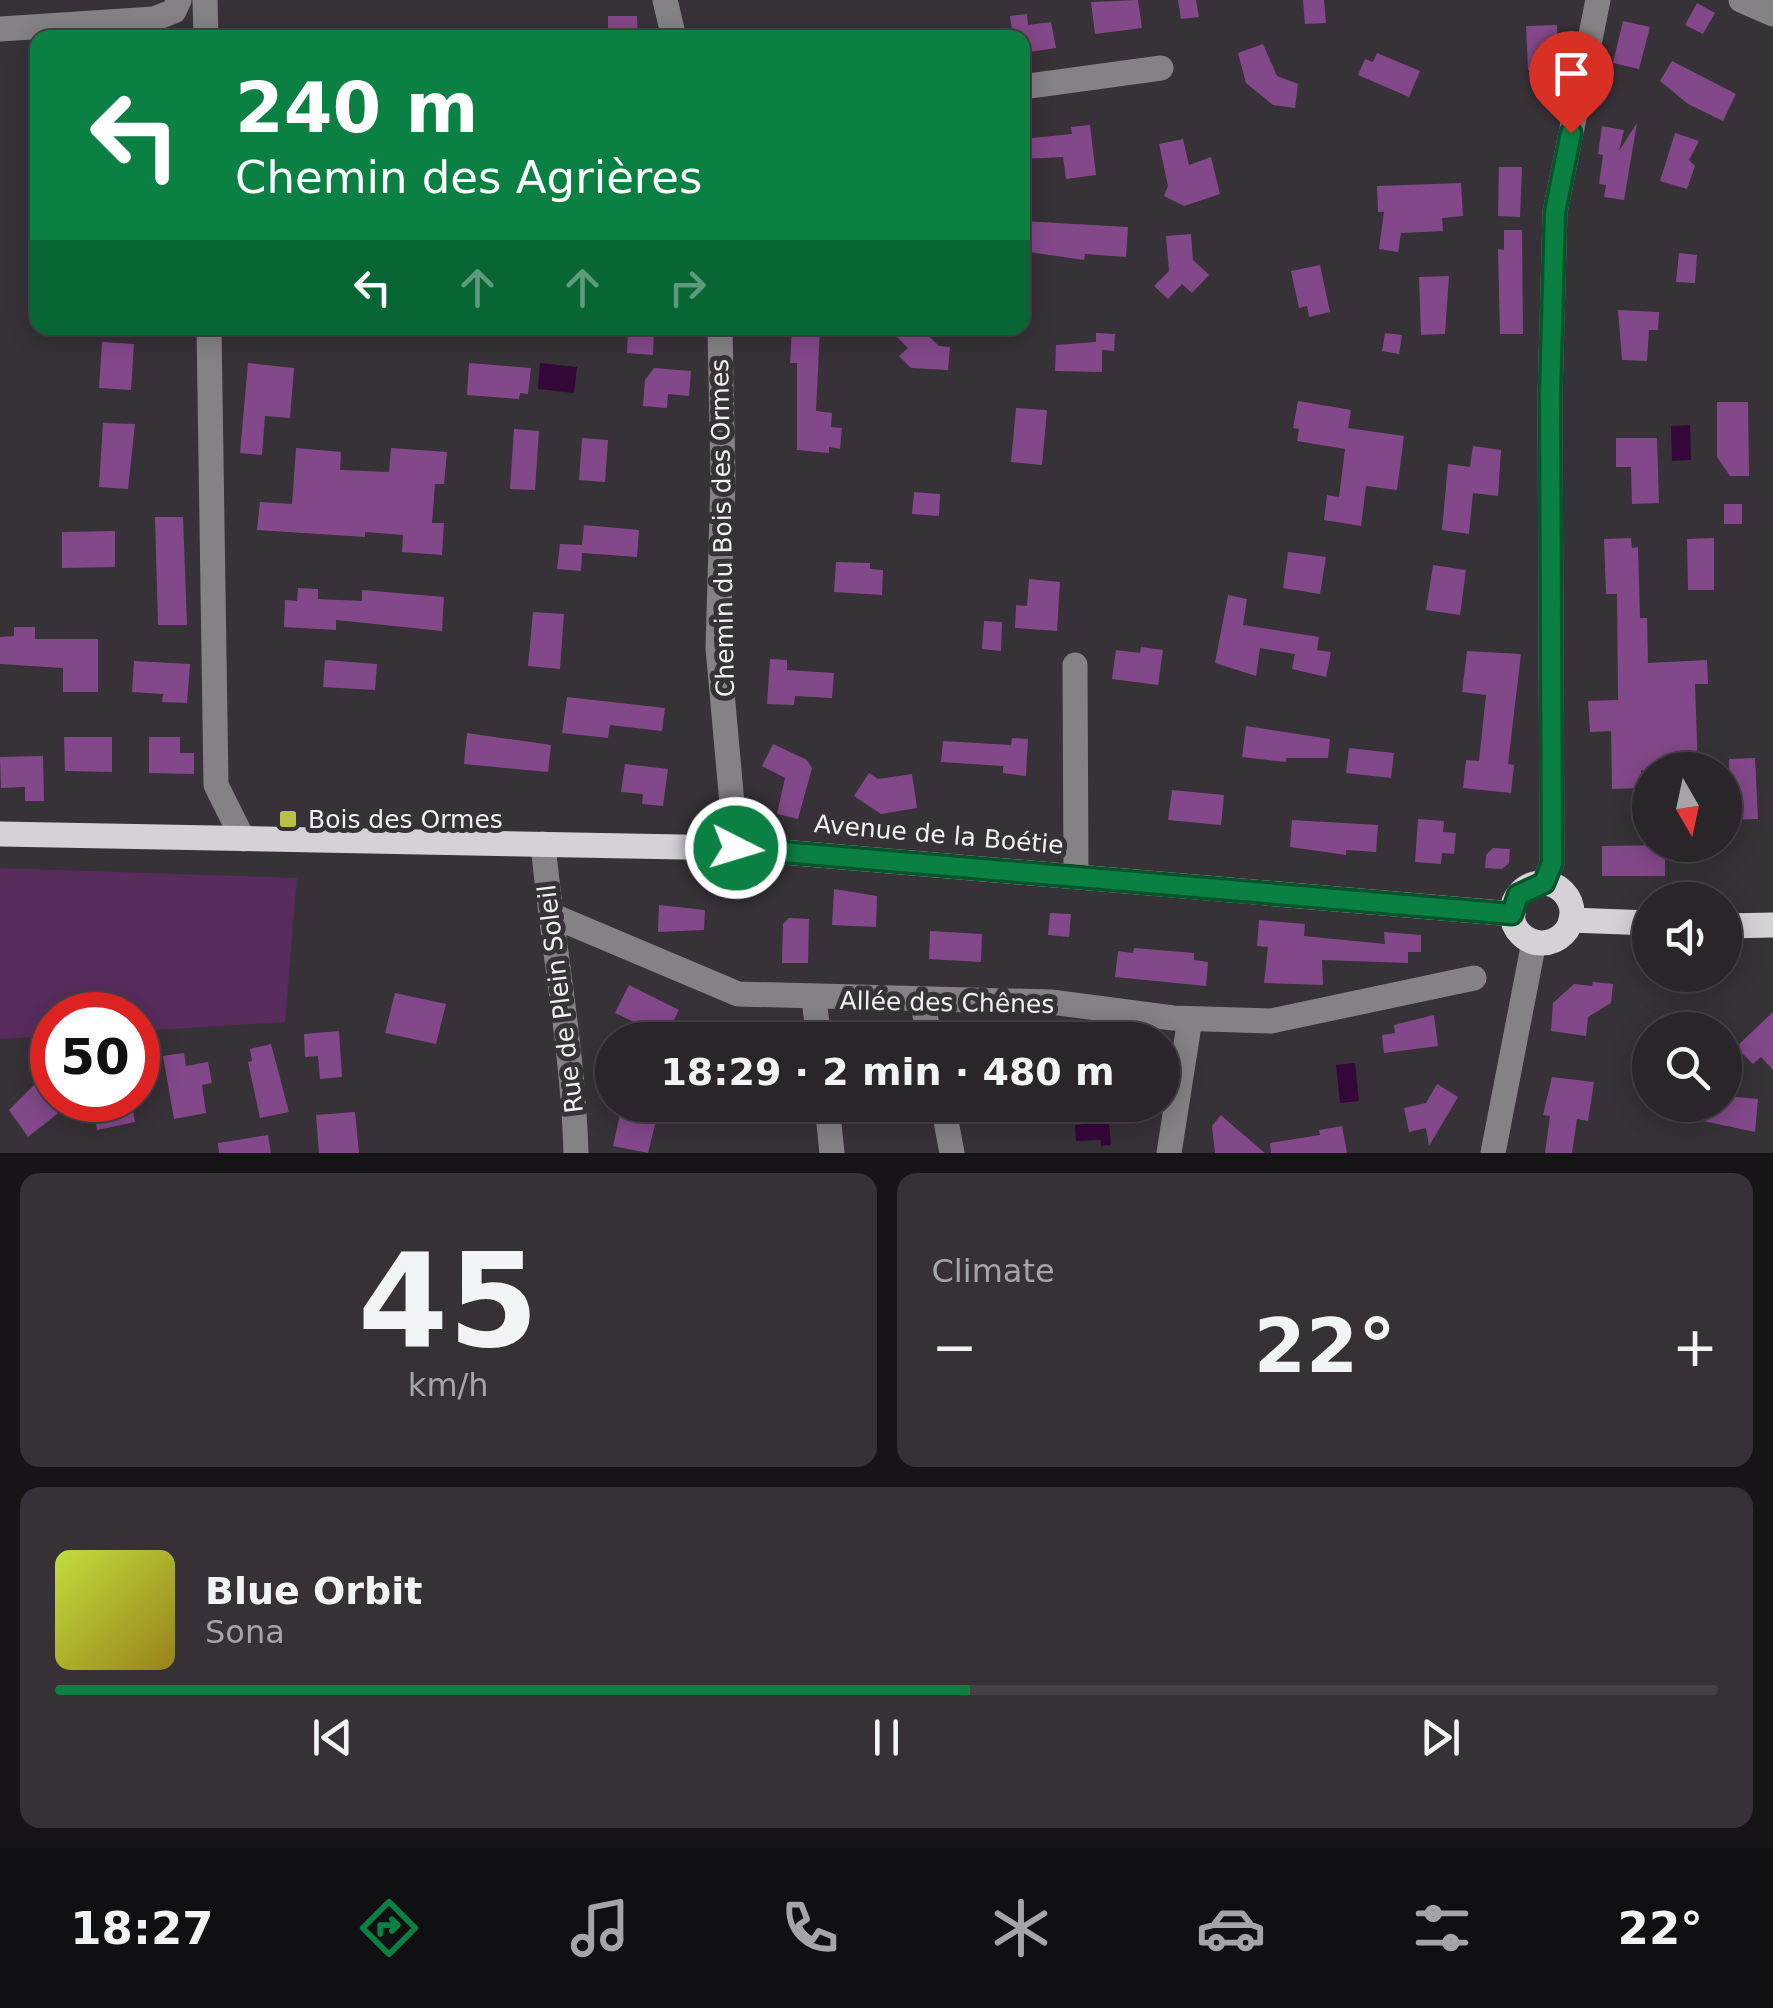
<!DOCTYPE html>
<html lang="en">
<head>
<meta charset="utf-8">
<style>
	:root { --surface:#29252a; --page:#353136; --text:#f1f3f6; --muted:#a5a5a8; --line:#454247; --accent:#0b8043 }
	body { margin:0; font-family:"DejaVu Sans",sans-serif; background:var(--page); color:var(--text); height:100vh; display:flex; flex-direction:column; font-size:38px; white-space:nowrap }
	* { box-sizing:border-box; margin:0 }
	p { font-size:32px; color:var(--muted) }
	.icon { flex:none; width:55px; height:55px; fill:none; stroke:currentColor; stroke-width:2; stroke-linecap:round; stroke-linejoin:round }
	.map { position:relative; height:1153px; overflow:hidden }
	.panel { display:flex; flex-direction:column; gap:20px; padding:20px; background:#171417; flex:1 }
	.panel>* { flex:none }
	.top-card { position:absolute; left:30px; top:30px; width:1000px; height:305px; border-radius:20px; box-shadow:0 5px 25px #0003,0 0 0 2px var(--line); background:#0b8043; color:#fff; overflow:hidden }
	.needle { width:65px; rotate:171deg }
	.fabs { position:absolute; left:1632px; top:752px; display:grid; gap:20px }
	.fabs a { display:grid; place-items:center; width:110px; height:110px; border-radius:50%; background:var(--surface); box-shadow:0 5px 25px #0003,0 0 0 2px var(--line); font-size:50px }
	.speed { position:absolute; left:30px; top:992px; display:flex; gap:20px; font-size:50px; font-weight:700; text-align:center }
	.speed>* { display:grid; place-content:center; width:130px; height:130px; border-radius:50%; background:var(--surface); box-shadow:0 5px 25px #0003,0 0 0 2px var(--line); line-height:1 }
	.speed .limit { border:15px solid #d22; background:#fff; color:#111 }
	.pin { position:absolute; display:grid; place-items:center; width:85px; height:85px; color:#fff; margin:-102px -42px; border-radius:50% 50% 50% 0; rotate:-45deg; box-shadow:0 0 10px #0007 }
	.pin .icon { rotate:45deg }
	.me { position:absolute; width:110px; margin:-55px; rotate:95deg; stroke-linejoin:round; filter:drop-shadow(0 0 8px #0008) }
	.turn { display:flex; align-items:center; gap:35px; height:210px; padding:0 40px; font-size:45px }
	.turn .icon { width:130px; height:130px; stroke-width:2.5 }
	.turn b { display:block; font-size:70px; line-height:85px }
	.lanes { display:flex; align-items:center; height:95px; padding:0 40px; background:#0003; justify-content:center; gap:50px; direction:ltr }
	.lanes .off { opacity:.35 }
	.big { font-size:75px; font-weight:700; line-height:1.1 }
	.panel .widget { flex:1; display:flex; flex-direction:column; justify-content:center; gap:15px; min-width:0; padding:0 35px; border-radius:20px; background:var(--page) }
	.panel .dial { align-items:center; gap:0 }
	.dial b { font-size:130px; line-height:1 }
	.song { display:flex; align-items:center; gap:30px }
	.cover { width:120px; height:120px; border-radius:15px; background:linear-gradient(135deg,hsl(70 70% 55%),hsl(50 70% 35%)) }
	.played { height:10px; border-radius:5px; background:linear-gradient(90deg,var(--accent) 55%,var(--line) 55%) }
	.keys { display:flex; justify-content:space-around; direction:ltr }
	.heat { display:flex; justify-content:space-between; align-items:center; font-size:55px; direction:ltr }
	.panel .tiles { flex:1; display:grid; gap:20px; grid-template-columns:1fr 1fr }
	.widget:last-child { grid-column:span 2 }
	.trip { position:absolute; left:595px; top:1022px; width:585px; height:100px; border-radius:50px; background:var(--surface); box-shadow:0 5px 25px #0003,0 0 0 2px var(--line); font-weight:700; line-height:100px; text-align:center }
	.dock { display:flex; height:160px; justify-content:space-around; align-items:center; background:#100f11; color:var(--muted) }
	.dock .icon { width:70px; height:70px }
	.dock .active { color:var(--accent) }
	.dock b { font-size:45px; color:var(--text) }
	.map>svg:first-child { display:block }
</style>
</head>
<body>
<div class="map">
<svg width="1773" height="1153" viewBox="0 0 1773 1153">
	<rect width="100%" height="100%" fill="#373138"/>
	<!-- green -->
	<polygon fill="#582c5d" points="0,868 297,878 285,1022 138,1031 138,1015 52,1015 52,1036 0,1039"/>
	<!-- water -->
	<g fill="#340739">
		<polygon points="540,363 577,367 574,393 538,389"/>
		<polygon points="1690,425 1691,460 1672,461 1671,426"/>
		<polygon points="1355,1063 1359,1101 1340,1103 1336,1065"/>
		<polygon points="1109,1121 1111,1145 1101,1146 1101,1140 1076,1141 1075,1125"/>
	</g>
	<!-- building -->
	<g fill="#83488a">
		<polygon points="1138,0 1142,28 1095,34 1091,2"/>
		<polygon points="1178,0 1196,0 1199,17 1181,19"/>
		<polygon points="1303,0 1324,0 1326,23 1305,24"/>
		<polygon points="1697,3 1715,13 1703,34 1685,25"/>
		<polygon points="1027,14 1028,25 1051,22 1056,48 1022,53 1022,38 1013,38 1010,16"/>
		<polygon points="608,16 637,16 638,38 608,38"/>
		<polygon points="1623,21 1650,27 1639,69 1613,63"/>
		<polygon points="1557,25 1559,69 1528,70 1526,26"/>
		<polygon points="1263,44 1277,76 1298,84 1295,108 1273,105 1246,83 1238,53"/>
		<polygon points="1377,53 1420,71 1409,97 1358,75 1365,59 1373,62"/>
		<polygon points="1672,61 1736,94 1723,121 1688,104 1660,81"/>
		<polygon points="1637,123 1624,200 1604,197 1606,185 1599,184 1603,155 1598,154 1602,126 1624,130 1619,151"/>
		<polygon points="1090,125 1096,175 1066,179 1063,157 1022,159 1022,139 1072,134 1071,127"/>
		<polygon points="1675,133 1699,141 1689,160 1695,166 1687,189 1660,181"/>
		<polygon points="1183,139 1189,165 1211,157 1220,194 1184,206 1164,196 1168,186 1159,144"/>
		<polygon points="1499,167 1522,167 1520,217 1498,216"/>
		<polygon points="1461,183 1463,216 1442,218 1443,231 1401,233 1398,252 1379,249 1384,212 1378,212 1377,186"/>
		<polygon points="1022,221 1128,227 1126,257 1085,254 1084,260 1022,251"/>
		<polygon points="1504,230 1522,230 1523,334 1500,334 1498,249 1504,250"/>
		<polygon points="1191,234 1193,260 1209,275 1192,293 1182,284 1168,299 1154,286 1169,271 1166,236"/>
		<polygon points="1679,253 1697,255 1695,283 1676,282"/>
		<polygon points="1320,265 1330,312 1309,317 1307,306 1299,308 1291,271"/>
		<polygon points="1449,276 1445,334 1421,335 1419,277"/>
		<polygon points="1618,310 1659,312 1658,330 1649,330 1647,361 1622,360"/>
		<polygon points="628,328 654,329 653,355 627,353"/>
		<polygon points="792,328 820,328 816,411 832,413 831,427 842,428 840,449 829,447 829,453 797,450 797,363 790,363"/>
		<polygon points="888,328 920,328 939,346 950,347 948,370 911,368 899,356 908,348"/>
		<polygon points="1096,333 1115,334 1114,351 1102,350 1102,372 1055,371 1056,345 1096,342"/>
		<polygon points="1385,333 1402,335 1399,354 1382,351"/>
		<polygon points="102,342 134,344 131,390 99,388"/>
		<polygon points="248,363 294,368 290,418 265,416 262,455 240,453"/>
		<polygon points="469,363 531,368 528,394 520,393 519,399 467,395"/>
		<polygon points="654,368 691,371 689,396 668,394 667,408 643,406 645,380"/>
		<polygon points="1298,401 1351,410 1348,428 1404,436 1397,490 1366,486 1361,526 1324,520 1327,495 1339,497 1345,449 1297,441 1299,429 1293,428"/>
		<polygon points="1717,402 1748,402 1749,476 1730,476 1717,457"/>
		<polygon points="1016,408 1047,410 1042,465 1011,462"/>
		<polygon points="103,423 135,424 128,489 99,487"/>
		<polygon points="514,429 539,431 535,490 510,489"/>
		<polygon points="582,438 608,440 605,482 579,480"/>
		<polygon points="1616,438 1657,438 1659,503 1632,504 1631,467 1616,467"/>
		<polygon points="1473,446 1501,450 1498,496 1473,493 1469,534 1442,530 1448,464 1470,467"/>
		<polygon points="296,448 341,452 340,470 389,472 391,448 447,452 444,484 435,484 432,523 444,523 442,555 402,552 403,535 365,532 365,537 257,530 260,502 292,504"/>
		<polygon points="914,492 940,494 939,516 912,514"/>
		<rect x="1724" y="504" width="18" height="20"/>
		<polygon points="155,517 183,517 187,625 158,625"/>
		<polygon points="584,525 639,530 637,557 582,553 581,571 557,569 560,544 582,545"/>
		<polygon points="115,531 115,567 62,568 62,532"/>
		<polygon points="1631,538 1632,548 1638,547 1640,618 1647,618 1648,663 1707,660 1708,684 1695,684 1698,770 1641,770 1641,788 1612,789 1611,731 1590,732 1588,701 1618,700 1617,594 1606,594 1604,539"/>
		<polygon points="1714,538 1714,590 1688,590 1687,539"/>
		<polygon points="1288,552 1326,557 1320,594 1283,588"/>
		<polygon points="836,562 870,563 870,569 883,570 882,595 834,592"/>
		<polygon points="1433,565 1466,570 1460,615 1426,610"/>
		<polygon points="1029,579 1060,582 1057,631 1015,628 1016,605 1027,606"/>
		<polygon points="298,588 318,589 318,599 362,601 362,590 444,597 442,631 336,620 336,630 284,627 285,600 297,601"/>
		<polygon points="1228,595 1247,599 1243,625 1319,637 1317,650 1331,652 1326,677 1292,669 1295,654 1260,648 1256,676 1215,663"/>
		<polygon points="533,612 564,614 560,669 528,666"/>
		<polygon points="984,621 1002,622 1001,651 982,649"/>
		<polygon points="14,627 35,627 35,639 98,639 98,692 63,692 63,668 0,664 0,637 14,636"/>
		<polygon points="1141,647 1163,650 1158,685 1112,679 1116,650 1140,653"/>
		<polygon points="1467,651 1521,654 1508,764 1514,765 1511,793 1463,788 1466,760 1479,761 1486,695 1462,692"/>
		<polygon points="770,659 787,660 787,670 834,673 832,698 795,696 794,705 767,704"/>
		<polygon points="325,660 377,664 375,690 323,687"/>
		<polygon points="134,661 190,664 187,703 162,702 163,694 132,692"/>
		<polygon points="567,697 665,708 662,731 610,725 608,738 562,733"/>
		<polygon points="1246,726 1330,739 1328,758 1286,758 1286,762 1242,757"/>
		<polygon points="467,733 551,745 548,772 464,764"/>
		<polygon points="64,737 112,737 112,772 65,771"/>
		<polygon points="149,737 180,737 180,753 194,753 194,774 149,773"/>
		<polygon points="1012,738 1028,739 1026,776 1003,773 1003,766 941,762 943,741 1011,745"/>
		<polygon points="773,744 807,760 812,768 798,819 777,814 785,778 762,766"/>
		<polygon points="1349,748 1394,753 1391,778 1346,773"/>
		<polygon points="43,756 44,801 25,801 25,787 1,788 0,757"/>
		<polygon points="1755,758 1758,819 1730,820 1729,759"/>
		<polygon points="625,764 668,769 663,806 642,804 643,794 621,792"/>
		<polygon points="869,773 878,779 912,774 917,808 881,814 854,796"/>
		<polygon points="1172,790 1224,795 1221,825 1168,820"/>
		<polygon points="1418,819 1444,821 1443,832 1456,833 1454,854 1442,853 1441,864 1415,862"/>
		<polygon points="1292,820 1378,825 1376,852 1346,850 1346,855 1290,847"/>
		<polygon points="1665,845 1665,876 1602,876 1602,846"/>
		<polygon points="1493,848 1510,849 1509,863 1502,869 1485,868 1486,855"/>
		<polygon points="834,889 877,896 876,927 832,925"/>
		<polygon points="659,905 705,910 704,930 658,932"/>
		<polygon points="1050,913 1071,914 1069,937 1048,935"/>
		<polygon points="789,918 809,919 808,963 782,963 783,924"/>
		<polygon points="1259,920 1305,924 1304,936 1385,944 1384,932 1421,935 1421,952 1408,952 1408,963 1322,960 1323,985 1264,983 1268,947 1257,946"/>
		<polygon points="930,931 982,934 981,962 929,959"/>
		<polygon points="1134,948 1194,953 1194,960 1208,962 1206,986 1115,977 1118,951 1133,953"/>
		<polygon points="1593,982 1613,984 1611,1003 1588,1017 1586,1036 1551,1031 1553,1003 1574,984 1592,986"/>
		<polygon points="629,985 679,1010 665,1037 615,1013"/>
		<polygon points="395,993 446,1004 436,1044 385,1033"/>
		<polygon points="1773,1012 1773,1070 1761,1057 1753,1064 1736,1047"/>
		<polygon points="1434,1015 1438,1046 1384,1053 1382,1035 1395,1033 1394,1025"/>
		<polygon points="339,1031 342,1077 320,1079 318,1056 305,1057 304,1034"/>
		<polygon points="271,1044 289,1112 260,1118 248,1062 252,1061 250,1049"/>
		<polygon points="184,1053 186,1066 208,1062 212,1083 202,1085 206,1113 174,1119 163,1056"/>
		<polygon points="1552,1077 1594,1082 1588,1121 1577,1119 1572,1153 1545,1153 1550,1116 1543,1115"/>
		<polygon points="39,1080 62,1110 28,1137 9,1110"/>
		<polygon points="1437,1084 1458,1097 1429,1146 1426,1128 1409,1132 1404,1108 1426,1103"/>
		<polygon points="1725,1096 1758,1099 1755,1132 1703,1121 1705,1105 1725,1105"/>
		<polygon points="92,1100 120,1100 122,1106 132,1105 135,1122 97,1130"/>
		<polygon points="622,1105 658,1113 648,1153 613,1146"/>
		<polygon points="355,1112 359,1153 319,1153 316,1115"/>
		<polygon points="1221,1115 1231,1124 1265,1153 1215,1153 1212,1126"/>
		<polygon points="1342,1126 1347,1153 1271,1153 1270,1143 1320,1135 1319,1130"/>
		<polygon points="268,1135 271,1153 219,1153 218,1143"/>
	</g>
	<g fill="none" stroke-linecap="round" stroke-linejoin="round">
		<!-- minor -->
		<g stroke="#858285" stroke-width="25">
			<polyline points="205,0 206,38"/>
			<polyline points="665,0 674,38"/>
			<polyline points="1741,0 1773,14"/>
			<polyline points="0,29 154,19 174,11 179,0"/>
			<polyline points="1022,87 1161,68"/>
			<polyline points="209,328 216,785 243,839"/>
			<polyline points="720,328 723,479 718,648 736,848"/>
			<polyline points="1075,665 1076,875"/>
			<path d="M543,844C553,948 573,1049 576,1153"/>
			<polyline points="1544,883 1552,863 1550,396 1555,212 1598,0"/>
			<polyline points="551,915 738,994 1051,1002 1173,1018 1271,1021 1474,978"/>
			<polyline points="814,999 819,1040"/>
			<polyline points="922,1000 930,1040"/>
			<polyline points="827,1105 832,1153"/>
			<polyline points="943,1105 952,1153"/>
			<polyline points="1169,1153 1190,1019"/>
			<polyline points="1493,1153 1534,942"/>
		</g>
		<!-- major -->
		<g stroke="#d6d0d7" stroke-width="25">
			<polyline points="0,834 736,848 1513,914"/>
			<circle cx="1542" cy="913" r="30"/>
			<polyline points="1571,920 1650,923"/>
			<polyline points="1725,926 1773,925"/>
		</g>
	</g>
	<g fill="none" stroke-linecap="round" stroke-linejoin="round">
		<!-- route casing -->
		<g stroke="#07532c" stroke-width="25">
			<polyline id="route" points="736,848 1512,914 1518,895 1544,883 1552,863 1550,396 1555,212 1571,133"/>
		</g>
		<!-- route -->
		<use href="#route" stroke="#0b8043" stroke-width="18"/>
	</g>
	<!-- markers -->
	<rect fill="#b8c147" stroke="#373138" stroke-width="4" x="278" y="809" width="20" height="20" rx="5"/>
	<g text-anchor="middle" stroke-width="10" stroke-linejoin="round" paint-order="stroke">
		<!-- street labels -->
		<g font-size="25" fill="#f3f0f4" stroke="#373138">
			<text transform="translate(722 528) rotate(-91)" y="9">Chemin du Bois des Ormes</text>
			<text transform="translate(939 834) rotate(5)" y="9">Avenue de la Boétie</text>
			<text transform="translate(560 999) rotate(-97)" y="9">Rue de Plein Soleil</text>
			<text transform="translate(947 1002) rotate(1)" y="9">Allée des Chênes</text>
		</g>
		<!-- poi labels -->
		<g font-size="25" fill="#f3f0f4" stroke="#373138" text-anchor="start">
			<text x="308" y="828">Bois des Ormes</text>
		</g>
	</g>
</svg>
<div class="fabs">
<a><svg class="needle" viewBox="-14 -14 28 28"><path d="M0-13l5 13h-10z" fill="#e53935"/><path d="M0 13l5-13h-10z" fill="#a5a5a8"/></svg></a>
<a><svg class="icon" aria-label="sound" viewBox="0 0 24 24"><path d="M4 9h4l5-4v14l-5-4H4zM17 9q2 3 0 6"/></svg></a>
<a><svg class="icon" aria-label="search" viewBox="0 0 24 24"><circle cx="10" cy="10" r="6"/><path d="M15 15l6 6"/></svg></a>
</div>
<div class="speed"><div class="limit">50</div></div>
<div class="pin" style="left:1571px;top:133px;background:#d93025"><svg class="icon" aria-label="arrive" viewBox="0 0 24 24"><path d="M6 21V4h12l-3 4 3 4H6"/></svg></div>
<svg class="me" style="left:736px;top:848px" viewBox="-20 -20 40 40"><circle r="17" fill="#0b8043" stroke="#fff" stroke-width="3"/><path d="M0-11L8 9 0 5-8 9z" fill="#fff"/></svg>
<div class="trip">18:29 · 2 min · 480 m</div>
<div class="top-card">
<div class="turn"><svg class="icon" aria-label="left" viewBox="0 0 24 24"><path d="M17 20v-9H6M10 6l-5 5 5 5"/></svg><div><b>240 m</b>Chemin des Agrières</div></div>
<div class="lanes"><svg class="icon" aria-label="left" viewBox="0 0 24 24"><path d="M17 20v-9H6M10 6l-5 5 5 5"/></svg><svg class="icon off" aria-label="ahead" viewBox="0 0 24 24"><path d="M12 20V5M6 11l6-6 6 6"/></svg><svg class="icon off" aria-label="ahead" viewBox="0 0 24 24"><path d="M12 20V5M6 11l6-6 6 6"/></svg><svg class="icon off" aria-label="right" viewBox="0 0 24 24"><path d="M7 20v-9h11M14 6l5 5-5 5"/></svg></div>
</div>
</div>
<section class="panel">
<div class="tiles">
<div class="widget dial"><b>45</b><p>km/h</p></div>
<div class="widget"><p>Climate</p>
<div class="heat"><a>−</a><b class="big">22°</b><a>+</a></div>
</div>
<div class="widget">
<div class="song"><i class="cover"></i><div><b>Blue Orbit</b><p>Sona</p></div></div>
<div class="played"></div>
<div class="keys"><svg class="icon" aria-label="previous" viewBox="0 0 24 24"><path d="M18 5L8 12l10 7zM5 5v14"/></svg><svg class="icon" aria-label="pause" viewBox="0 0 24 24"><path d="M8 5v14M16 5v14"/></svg><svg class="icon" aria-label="next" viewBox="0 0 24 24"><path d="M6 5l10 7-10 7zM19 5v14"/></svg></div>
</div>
</div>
</section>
<nav class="dock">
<b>18:27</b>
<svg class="icon active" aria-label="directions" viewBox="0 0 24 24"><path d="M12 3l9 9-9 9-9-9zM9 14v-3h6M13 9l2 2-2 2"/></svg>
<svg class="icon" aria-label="music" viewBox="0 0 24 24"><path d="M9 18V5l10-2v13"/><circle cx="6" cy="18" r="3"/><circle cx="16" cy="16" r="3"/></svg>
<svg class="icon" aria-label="phone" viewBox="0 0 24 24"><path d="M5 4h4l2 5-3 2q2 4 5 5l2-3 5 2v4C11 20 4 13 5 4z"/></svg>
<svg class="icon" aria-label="climate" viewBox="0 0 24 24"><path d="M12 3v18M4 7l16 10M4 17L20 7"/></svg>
<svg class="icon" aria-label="car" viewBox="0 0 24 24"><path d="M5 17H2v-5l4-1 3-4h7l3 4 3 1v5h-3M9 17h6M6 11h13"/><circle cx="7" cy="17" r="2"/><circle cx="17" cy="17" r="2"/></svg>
<svg class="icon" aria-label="filters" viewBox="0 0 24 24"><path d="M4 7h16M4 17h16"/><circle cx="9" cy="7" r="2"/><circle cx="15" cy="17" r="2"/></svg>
<b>22°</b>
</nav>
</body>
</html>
